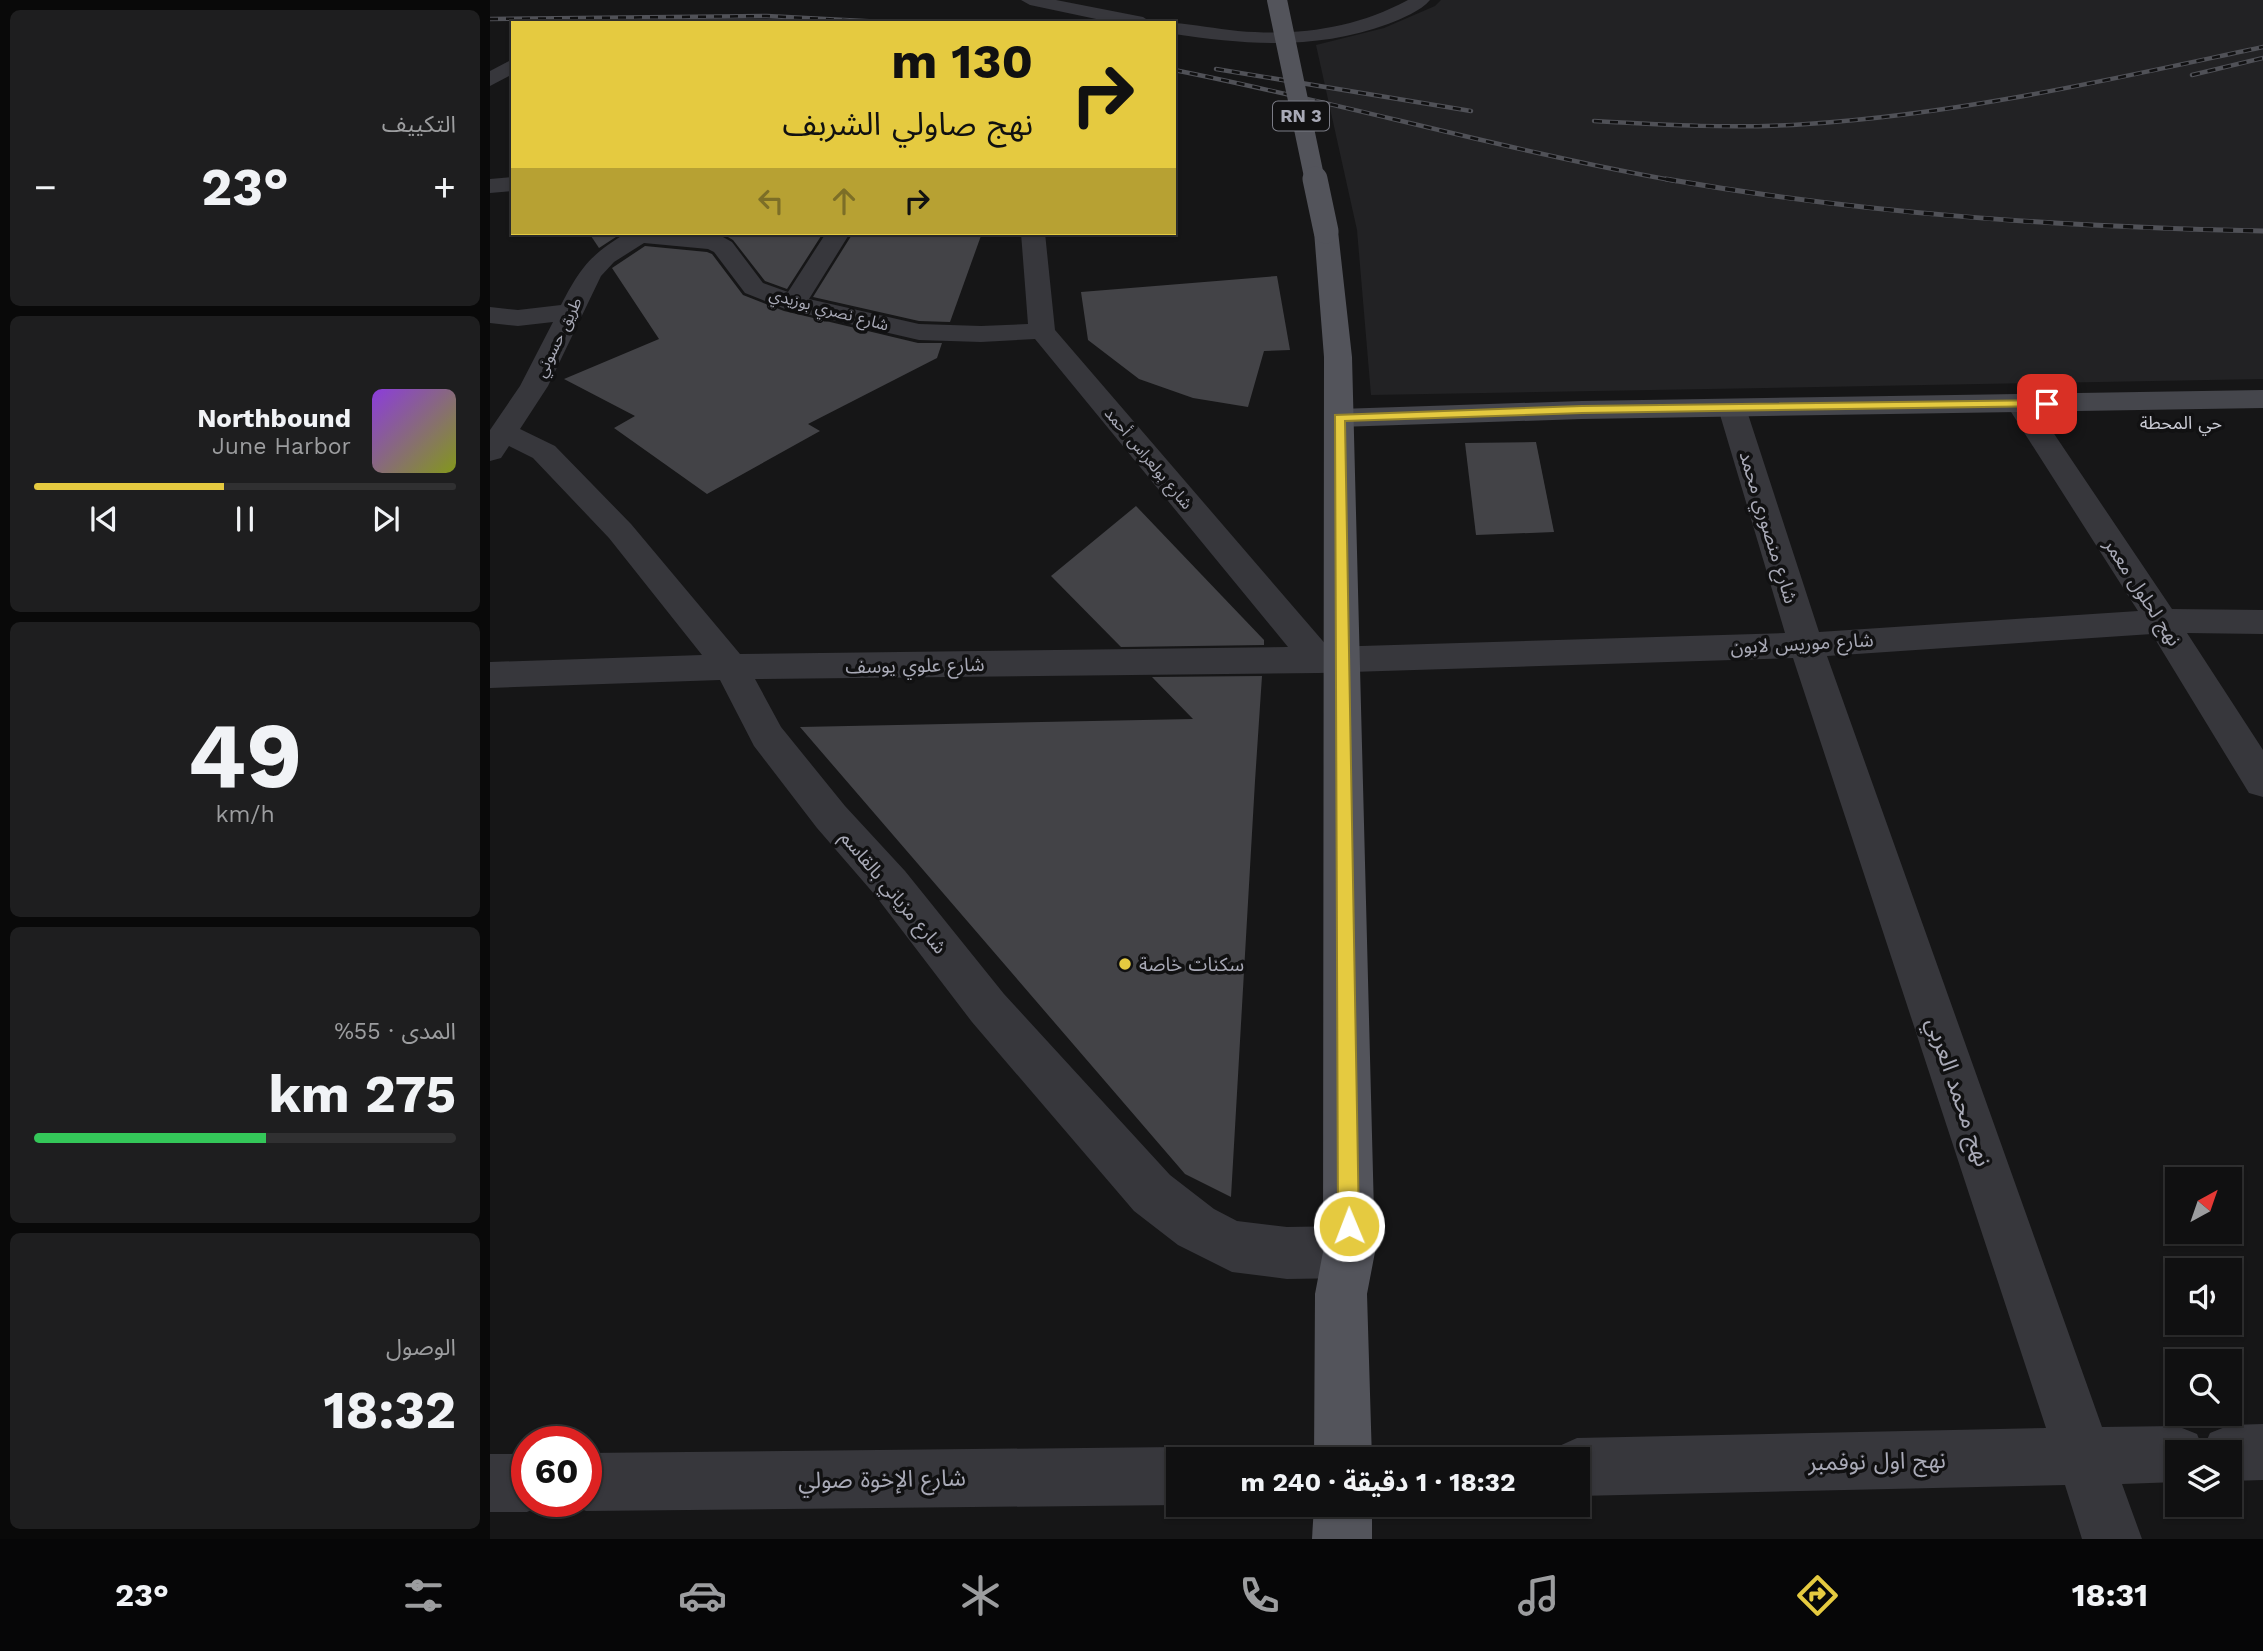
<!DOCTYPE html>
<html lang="ar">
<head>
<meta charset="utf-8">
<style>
	:root { --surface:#101011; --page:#1e1e1f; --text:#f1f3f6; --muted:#9c9d9f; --line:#303031; --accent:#e5ca40 }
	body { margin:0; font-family:"Work Sans","Noto Sans Arabic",sans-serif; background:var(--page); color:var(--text); direction:rtl; height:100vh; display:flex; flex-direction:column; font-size:26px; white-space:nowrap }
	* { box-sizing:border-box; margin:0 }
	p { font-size:23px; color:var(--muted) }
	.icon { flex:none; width:38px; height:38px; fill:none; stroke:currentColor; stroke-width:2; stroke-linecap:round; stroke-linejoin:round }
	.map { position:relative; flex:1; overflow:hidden; direction:ltr }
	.details { display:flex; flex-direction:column; gap:10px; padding:10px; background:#090909; width:490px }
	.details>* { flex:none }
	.hud { position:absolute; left:21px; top:21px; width:665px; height:214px; border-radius:0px; box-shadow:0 2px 5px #0004,0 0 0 2px var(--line); direction:rtl; background:#e5ca40; color:#111; overflow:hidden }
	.needle { width:46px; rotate:40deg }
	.fabs { position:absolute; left:1675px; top:1167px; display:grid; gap:14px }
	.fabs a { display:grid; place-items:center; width:77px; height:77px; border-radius:0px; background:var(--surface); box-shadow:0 2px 5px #0004,0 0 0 2px var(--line); font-size:35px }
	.speed { position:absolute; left:21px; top:1426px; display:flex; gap:14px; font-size:35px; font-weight:700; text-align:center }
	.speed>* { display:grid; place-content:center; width:91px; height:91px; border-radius:50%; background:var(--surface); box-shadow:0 2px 5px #0004,0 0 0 2px var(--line); line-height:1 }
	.speed .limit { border:10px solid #d22; background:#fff; color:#111 }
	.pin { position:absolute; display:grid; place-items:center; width:60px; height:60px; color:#fff; margin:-30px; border-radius:14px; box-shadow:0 4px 10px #0006 }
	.me { position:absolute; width:77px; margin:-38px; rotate:359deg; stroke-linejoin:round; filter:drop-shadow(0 0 5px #0008) }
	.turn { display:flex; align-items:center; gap:24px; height:147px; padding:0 28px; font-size:32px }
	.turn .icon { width:91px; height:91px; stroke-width:2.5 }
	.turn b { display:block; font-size:49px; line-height:60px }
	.lanes { display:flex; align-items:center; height:66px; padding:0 28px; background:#0003; justify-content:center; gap:35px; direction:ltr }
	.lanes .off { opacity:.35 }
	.big { font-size:52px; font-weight:700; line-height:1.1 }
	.details .widget { flex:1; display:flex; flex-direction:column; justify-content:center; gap:10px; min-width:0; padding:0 24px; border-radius:10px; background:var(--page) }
	.details .dial { align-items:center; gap:0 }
	.dial b { font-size:91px; line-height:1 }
	.song { display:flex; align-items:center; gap:21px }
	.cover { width:84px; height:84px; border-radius:10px; background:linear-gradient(135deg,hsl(270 70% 55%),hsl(70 70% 35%)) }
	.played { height:7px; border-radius:4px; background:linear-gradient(90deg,var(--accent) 45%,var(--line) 45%) }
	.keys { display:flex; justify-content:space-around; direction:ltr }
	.heat { display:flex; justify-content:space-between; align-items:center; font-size:38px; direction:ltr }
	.charge { height:10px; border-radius:5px; background:linear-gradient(90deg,#34c759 55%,var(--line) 0) }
	.trip { position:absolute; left:676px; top:1447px; width:424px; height:70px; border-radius:0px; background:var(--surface); box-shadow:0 2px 5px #0004,0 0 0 2px var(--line); font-weight:700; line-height:70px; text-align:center; direction:rtl }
	.tabs { display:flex; height:112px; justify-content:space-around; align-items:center; background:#060607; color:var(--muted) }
	.tabs .icon { width:49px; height:49px }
	.tabs .current { color:var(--accent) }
	.tabs b { font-size:32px; color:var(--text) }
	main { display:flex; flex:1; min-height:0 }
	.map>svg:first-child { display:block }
</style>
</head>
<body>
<main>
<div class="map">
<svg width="1773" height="1539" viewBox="0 0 1773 1539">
	<rect width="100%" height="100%" fill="#161617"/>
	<!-- built -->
	<polygon fill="#222224" points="951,0 1773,0 1773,379 881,395 867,230 826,45 894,28 945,6"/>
	<!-- building -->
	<g fill="#434347">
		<polygon points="99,233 132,233 109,248"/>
		<polygon points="221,233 333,233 297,289 275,281 243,240 233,234"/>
		<polygon points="363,233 492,233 460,322 429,321 323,297"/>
		<polygon points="155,246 217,252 222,254 253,295 294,311 428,343 452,343 447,358 318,424 330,431 217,494 124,428 145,416 74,379 169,339 122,268"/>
		<polygon points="787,276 800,350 774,351 758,407 703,398 649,379 598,340 591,292"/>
		<polygon points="1046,442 1064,532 986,535 975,443"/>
		<polygon points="646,506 774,640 774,645 631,647 561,576"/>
		<polygon points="772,676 765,781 741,1197 695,1174 310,727 703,719 662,677"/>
	</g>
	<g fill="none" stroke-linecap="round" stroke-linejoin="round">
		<!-- minor -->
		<g fill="#37373c" fill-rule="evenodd">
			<polygon points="23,59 23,74 0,86 0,71"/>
			<polygon points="23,177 23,191 0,193 0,179"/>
			<path d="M136,233H203L233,237L242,242L273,283L298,292L336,233H360L319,299L429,324L491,326L538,324L531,233H555L565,330L838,647L1295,633L1228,408L1232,402L1242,399L1252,402L1256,408L1329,632L1648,611L1516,404L1520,398L1530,395L1540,398L1682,609L1773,610V634L1697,633L1773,750V797L1759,793L1662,634L1337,656L1612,1427L1687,1426L1707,1434L1713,1449L1720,1433L1740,1425L1773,1424V1480L1740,1481V1452H1687V1482L1632,1484L1652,1539H1592L1575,1485L1087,1496V1460H1061L1067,1447L1087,1438L1556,1428L1303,658L829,673L265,679L291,727L355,806L415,871L514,994L680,1175L724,1209L747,1221L797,1227L859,1226L877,1234L885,1252L877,1270L859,1278L797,1279L742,1272L688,1245L644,1211L482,1022L385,895L327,828L264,746L230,680L0,688V662L212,655L119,538L43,458L19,446L11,458L0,461V430L30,386L63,322L28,326L0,323V307L28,310L71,305C91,267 99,256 136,233ZM154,243L218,249L224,252L255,293L295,309L429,340L491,342L545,339L798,647L250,654L141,524L65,446L30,429L58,386L111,276L124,262Z"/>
		</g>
		<!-- tertiary -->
		<g fill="#37373c" fill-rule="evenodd">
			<polygon points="531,0 566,0 653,17 662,23 625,23 540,5"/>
			<path d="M918,0H940C931,11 911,19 898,24C828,50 757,45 684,34L683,23C704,24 726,29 748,31C808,36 864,29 918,0Z"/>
			<polygon points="688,1447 708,1456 710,1460 688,1460 688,1505 96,1511 75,1502 96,1502 96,1453"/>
			<polygon points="0,1454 37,1454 37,1502 57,1503 37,1512 0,1512"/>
		</g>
		<!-- secondary -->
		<polygon fill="#45464c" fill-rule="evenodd" points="1773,390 1773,408 1092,419 849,427 839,424 834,418 839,412 849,409 1092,401"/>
		<!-- primary -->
		<g fill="#53545b" fill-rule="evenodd">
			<polygon points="836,224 844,226 848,231 862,357 885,1252 877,1294 882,1460 824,1460 825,1294 833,1252 834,357 824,231 828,226"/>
			<polygon points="824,1505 882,1505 882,1539 822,1539"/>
		</g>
		<!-- rail-far1 casing -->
		<g stroke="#505157" stroke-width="4.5">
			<g id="rail-far1">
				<polyline points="0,19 277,16 413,23"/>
				<polyline points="726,69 981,111"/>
				<path d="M684,70C852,103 1017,151 1186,181"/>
				<polyline points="1702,75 1773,58"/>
				<path d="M1104,121C1175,125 1246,129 1317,124C1471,114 1622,79 1773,47"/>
			</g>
		</g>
		<!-- rail casing -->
		<g stroke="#505157" stroke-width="5">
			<path id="rail" d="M1176,179C1374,214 1573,227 1773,231"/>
		</g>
		<!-- rail-far1 -->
		<use href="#rail-far1" stroke="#111112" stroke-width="2.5" stroke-dasharray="8" stroke-linecap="butt"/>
		<!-- rail -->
		<use href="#rail" stroke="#111112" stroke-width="3.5" stroke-dasharray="10" stroke-linecap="butt"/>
		<!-- primary-bridge-far1 -->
		<polyline stroke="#53545b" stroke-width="20" points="787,0 825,181"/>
		<!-- primary-bridge -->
		<polyline stroke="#53545b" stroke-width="25" points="825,179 836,231"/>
	</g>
	<!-- route -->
	<polygon fill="#e5ca40" stroke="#95832a" stroke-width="2" points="1557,400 1561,401 1561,406 1092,413 855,421 869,1226 866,1233 859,1236 851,1233 848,1226 845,415 1092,406"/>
	<!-- markers -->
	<circle fill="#e5ca40" stroke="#111112" stroke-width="2.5" cx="635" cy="964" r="7"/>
	<g text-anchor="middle" stroke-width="7" stroke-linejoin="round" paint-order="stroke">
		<!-- far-street labels -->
		<g font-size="16" fill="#a9aab7" stroke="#111112">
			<text transform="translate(339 309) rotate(15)" y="6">شارع نصري بوزيدي</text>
			<text transform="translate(68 337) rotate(-64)" y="6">طريق حسوني</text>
			<text transform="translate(659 458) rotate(50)" y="6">شارع بولعراس أحمد</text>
		</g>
		<!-- shield labels -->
		<rect fill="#111112" stroke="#7b7c86" stroke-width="2" x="783" y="101.5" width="56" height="29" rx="5"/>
		<g font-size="18" font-weight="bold" fill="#a9aab7">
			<text x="811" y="122">RN 3</text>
		</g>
		<!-- far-neighbourhood labels -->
		<g font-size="18" fill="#c9cad3" stroke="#111112">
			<text x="1691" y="429">حي المحطة</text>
		</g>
		<!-- street labels -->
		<g font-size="19" fill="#a9aab7" stroke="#111112">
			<text transform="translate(1279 527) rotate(73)" y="7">شارع منصوري محمد</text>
			<text transform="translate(1653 592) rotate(57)" y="7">نهج لحلول معمر</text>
			<text transform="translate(1312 643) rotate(-3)" y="7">شارع موريس لابون</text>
			<text transform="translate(425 665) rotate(-1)" y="7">شارع علوي يوسف</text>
			<text transform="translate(404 892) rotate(50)" y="7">شارع مزياني بالقاسم</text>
		</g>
		<!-- poi labels -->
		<g font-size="19" fill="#a9aab7" stroke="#111112" text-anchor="start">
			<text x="649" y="971">سكنات خاصة</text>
		</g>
		<!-- near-street labels -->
		<g font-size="23" fill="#a9aab7" stroke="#111112">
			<text transform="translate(1469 1092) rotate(71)" y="8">نهج محمد العربي</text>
			<text transform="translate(1387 1461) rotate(-1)" y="8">نهج اول نوفمبر</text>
			<text transform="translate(392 1479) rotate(-1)" y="8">شارع الإخوة صولي</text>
		</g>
	</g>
</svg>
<div class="fabs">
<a><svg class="needle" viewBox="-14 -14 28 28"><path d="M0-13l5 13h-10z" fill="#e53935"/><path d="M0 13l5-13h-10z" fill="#9c9d9f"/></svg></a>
<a><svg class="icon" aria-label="sound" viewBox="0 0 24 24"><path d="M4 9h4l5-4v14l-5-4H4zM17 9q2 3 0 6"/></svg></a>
<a><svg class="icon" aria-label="search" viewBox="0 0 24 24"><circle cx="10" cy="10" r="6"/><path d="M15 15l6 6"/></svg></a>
<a><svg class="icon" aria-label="layers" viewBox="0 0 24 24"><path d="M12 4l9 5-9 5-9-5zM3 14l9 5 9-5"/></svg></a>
</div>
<div class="speed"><div class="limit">60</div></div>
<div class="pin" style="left:1557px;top:404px;background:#d93025"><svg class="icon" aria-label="arrive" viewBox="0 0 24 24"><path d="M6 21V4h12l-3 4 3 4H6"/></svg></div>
<svg class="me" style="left:859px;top:1226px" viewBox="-20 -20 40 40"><circle r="17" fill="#e5ca40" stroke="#fff" stroke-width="3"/><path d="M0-11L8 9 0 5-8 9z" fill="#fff"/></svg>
<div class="trip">18:32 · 1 دقيقة · 240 m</div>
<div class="hud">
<div class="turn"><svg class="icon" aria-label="right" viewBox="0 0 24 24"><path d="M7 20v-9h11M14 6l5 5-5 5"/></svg><div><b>130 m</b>نهج صاولي الشربف</div></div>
<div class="lanes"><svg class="icon off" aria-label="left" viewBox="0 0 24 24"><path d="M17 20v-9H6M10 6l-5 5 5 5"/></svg><svg class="icon off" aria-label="ahead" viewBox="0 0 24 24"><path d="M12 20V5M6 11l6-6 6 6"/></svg><svg class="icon" aria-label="right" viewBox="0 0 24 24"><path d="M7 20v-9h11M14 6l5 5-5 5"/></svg></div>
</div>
</div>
<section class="details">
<div class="widget"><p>التكييف</p>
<div class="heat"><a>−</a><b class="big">23°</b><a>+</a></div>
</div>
<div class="widget">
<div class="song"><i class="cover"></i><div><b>Northbound</b><p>June Harbor</p></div></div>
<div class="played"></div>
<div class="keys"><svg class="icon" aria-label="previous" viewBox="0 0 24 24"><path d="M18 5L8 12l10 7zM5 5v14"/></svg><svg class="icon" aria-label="pause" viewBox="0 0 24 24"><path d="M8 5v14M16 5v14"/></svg><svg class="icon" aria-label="next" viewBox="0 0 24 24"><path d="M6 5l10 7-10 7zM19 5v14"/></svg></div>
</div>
<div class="widget dial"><b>49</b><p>km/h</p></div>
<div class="widget"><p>المدى · 55%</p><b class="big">275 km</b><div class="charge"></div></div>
<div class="widget"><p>الوصول</p><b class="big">18:32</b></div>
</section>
</main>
<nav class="tabs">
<b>18:31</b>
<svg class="icon current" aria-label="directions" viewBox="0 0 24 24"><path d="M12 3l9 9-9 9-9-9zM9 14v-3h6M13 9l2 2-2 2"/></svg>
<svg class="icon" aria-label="music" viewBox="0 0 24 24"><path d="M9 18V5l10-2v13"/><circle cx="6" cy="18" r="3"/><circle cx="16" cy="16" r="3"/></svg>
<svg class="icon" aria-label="phone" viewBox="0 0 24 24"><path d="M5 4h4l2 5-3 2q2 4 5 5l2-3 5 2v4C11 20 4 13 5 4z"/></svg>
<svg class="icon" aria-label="climate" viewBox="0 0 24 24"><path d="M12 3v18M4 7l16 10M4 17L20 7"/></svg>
<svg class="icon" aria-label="car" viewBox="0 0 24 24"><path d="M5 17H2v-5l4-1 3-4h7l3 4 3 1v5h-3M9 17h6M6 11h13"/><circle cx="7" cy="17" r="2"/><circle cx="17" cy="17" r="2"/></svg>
<svg class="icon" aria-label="filters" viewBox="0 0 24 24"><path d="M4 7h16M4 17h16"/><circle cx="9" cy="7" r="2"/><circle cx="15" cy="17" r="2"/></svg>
<b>23°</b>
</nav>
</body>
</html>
